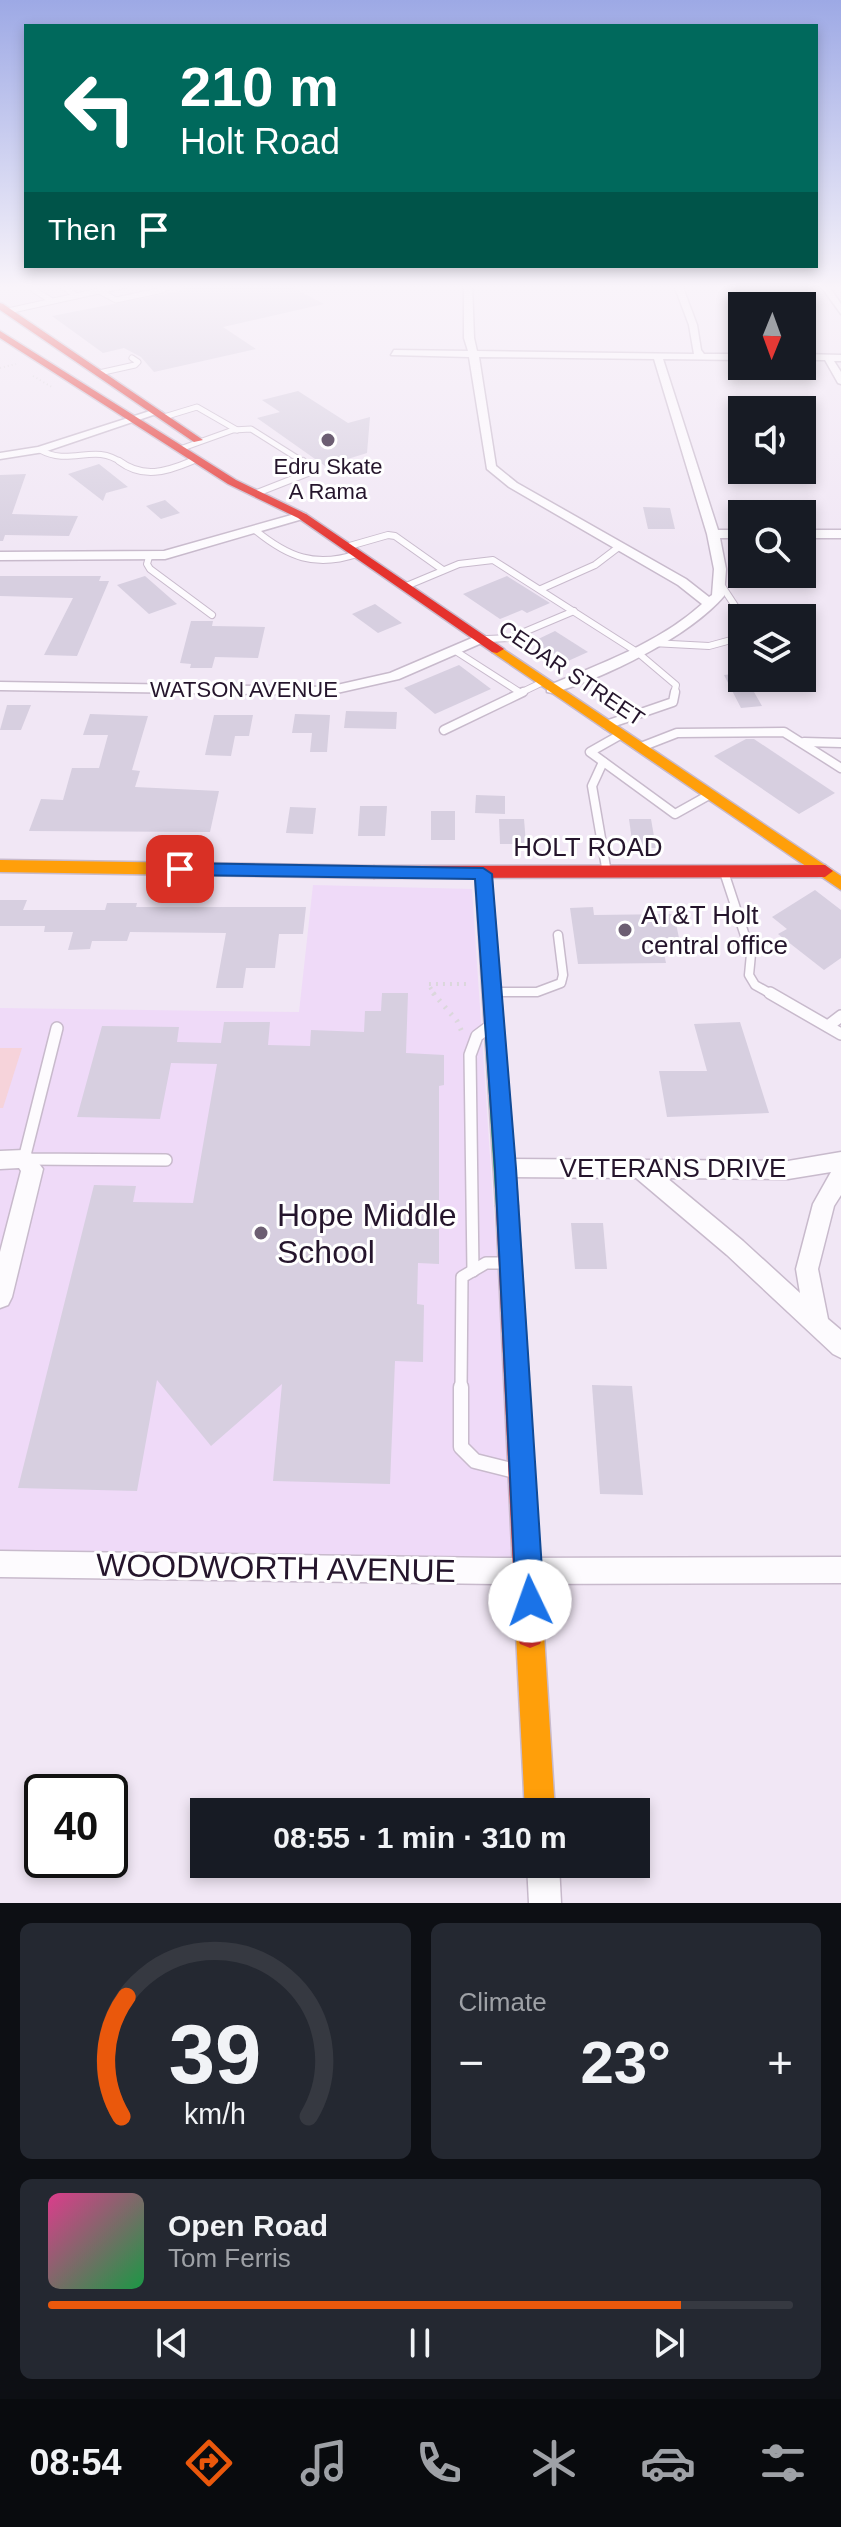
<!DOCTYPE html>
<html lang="en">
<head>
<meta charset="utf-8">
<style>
	:root { --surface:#171b24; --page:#242831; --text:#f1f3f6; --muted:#9ea1a6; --line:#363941; --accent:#ea580c }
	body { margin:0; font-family:Helvetica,sans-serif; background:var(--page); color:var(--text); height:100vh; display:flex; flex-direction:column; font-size:30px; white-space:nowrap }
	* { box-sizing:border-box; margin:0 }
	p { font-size:26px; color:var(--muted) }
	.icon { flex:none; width:44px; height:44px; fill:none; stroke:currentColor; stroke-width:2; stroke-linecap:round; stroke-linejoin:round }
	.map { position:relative; height:1903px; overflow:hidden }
	.panel { display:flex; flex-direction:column; gap:20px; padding:20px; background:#0d0f14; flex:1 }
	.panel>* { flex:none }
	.banner { position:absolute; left:24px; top:24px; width:794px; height:244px; border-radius:0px; box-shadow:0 4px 12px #0003; background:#00695c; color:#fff; overflow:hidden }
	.needle { width:52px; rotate:181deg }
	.controls { position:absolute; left:728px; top:292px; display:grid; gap:16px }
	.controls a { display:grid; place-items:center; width:88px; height:88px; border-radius:0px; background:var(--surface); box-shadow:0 4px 12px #0003; font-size:40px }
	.speed { position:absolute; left:24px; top:1774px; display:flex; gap:16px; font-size:40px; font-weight:700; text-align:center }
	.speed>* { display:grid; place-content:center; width:104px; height:104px; border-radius:50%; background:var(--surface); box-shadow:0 4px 12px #0003; line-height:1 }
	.speed .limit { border:4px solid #111; border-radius:12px; background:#fff; color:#111 }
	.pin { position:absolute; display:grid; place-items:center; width:68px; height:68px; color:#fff; margin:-34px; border-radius:16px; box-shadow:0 4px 12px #0006 }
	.me { position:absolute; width:88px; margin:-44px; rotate:357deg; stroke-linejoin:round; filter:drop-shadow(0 0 6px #0008) }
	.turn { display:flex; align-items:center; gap:28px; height:168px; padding:0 24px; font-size:36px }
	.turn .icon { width:104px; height:104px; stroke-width:2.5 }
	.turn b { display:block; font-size:56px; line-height:68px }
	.then { display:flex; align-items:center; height:76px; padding:0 24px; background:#0003; gap:16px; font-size:30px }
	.big { font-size:60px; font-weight:800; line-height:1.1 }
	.panel .tile { flex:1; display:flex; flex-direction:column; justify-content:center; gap:12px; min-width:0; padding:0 28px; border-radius:12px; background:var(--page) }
	.panel .dial { align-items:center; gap:0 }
	.dial svg { height:208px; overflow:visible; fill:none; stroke:var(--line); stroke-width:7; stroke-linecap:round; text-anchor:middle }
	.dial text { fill:var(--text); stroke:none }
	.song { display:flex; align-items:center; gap:24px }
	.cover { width:96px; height:96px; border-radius:12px; background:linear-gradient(135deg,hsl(330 70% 55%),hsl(140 70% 35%)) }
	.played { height:8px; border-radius:4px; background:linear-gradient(90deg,var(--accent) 85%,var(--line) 85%) }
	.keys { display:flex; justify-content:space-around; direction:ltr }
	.heat { display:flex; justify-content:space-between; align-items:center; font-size:44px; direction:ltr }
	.panel .tiles { flex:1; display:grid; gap:20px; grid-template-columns:1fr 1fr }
	.tile:last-child { grid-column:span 2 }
	.trip { position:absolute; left:190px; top:1798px; width:460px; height:80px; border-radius:0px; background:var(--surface); box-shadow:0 4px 12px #0003; font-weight:800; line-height:80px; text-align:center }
	.tabs { display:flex; height:128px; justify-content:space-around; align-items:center; background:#090b0e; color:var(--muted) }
	.tabs .icon { width:56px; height:56px }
	.tabs .on { color:var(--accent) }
	.tabs b { font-size:36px; color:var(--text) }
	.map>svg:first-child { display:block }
</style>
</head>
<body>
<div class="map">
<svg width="841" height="1903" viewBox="0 0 841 1903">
	<rect width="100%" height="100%" fill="#f1e7f5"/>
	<!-- built -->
	<polygon fill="#efdaf8" points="313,885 472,889 517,1557 0,1550 0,1008 299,1012"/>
	<!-- green -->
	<polygon fill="#f6d3da" points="0,1048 22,1048 3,1108 0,1108"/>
	<!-- building -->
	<g fill="#d7cfe0">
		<polygon points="177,285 288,285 324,304 223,327 256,349 154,372 141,357 124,348 103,353 52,316 185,290"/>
		<polygon points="298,391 348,423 370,417 367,453 325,466 257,418 280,412 262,400"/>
		<polygon points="99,464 128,487 106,493 103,501 68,474"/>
		<polygon points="26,474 12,514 78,516 69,536 5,535 3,541 0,541 0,475"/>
		<polygon points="165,500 180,513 161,519 146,506"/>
		<polygon points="643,507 670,508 675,529 648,529"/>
		<polygon points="0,576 101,576 99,581 109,581 77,656 44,655 73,598 0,596"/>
		<polygon points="145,576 177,604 149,614 117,585"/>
		<polygon points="507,576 550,603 527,613 522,610 500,619 463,594"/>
		<polygon points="375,604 402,623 378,633 352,614"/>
		<polygon points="191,621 213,621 212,626 265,627 258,658 215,657 212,668 190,668 191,664 180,663"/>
		<polygon points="555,631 588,652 568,661 532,642"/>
		<polygon points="459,665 491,689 435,714 404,688"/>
		<polygon points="742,673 742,678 746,678 762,706 741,708 724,675"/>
		<polygon points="7,705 31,705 21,730 0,730"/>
		<polygon points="346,711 397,712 396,729 344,728"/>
		<polygon points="90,714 148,716 132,770 140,771 135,787 219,791 210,832 29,831 41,799 63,800 72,768 99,768 108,735 83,735"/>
		<polygon points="295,714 330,715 327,752 310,752 312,733 292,733"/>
		<polygon points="214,715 253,715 249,736 235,736 231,756 205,755"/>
		<polygon points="746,739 754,739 835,793 799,814 714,756"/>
		<polygon points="476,795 505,796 505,814 475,813"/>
		<polygon points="360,806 387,806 385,836 358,836"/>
		<polygon points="290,807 316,808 313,834 286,833"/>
		<rect x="431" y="811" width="24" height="29"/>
		<polygon points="499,819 524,819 526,844 500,844"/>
		<polygon points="629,819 651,819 656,848 633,848"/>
		<polygon points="815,890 841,910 841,958 824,970 778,934 787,929 772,917"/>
		<polygon points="0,900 27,900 23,910 105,910 107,903 137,903 136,907 306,907 303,934 279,934 275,968 246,968 243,988 216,988 226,933 130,932 127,941 92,941 90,949 68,950 73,932 44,932 45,926 0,926"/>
		<polygon points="593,907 594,915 674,914 679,938 661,938 666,963 578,964 570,908"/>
		<polygon points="382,993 408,993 406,1053 444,1055 444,1085 439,1086 439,1264 418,1263 417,1304 424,1305 423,1362 395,1361 390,1484 273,1481 282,1384 211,1446 157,1380 137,1491 18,1488 94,1185 136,1186 133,1202 193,1203 217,1064 171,1063 160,1119 77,1117 102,1026 179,1027 177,1042 221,1043 224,1022 270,1022 268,1045 310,1046 311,1030 364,1032 365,1011 381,1011"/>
		<polygon points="740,1022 769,1113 667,1117 659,1071 707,1071 694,1024"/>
		<polygon points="571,1223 603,1223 607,1269 575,1269"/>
		<polygon points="592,1385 632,1386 643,1495 600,1494"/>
	</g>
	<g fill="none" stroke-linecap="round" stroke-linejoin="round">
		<!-- lane-far4 casing -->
		<g stroke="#c8bacc" stroke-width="7">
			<g id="lane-far4">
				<polyline points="61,285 76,296"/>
				<polyline points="34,290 52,301"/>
				<polyline points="99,291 116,300 163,290 158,285"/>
				<polyline points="8,311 126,285"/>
				<polyline points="99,373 135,365 138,362 132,358"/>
				<polyline points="164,417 197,407 237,430"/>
				<polyline points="180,449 233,430 251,429 305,463"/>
				<path d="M40,450C71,467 94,442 122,463"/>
				<polyline points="187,463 197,459"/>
			</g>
		</g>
		<!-- lane-far3 casing -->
		<g stroke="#c8bacc" stroke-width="8">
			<g id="lane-far3">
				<path d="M119,461C143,479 166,472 192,461"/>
				<polyline points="257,493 313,471 303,461"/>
				<path d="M255,530C288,557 315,568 357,554"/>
				<polyline points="346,547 388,535 395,536 443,570"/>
				<polyline points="149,557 147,564 150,569 212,615"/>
				<polyline points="720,583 743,618"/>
				<polyline points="404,587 459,564 493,560 637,652 676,685 674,694"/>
				<polyline points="541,589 595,565 620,546"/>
				<polyline points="487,639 510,638 574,611"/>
				<polyline points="652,643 709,646 742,637"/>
				<polyline points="454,650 521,693"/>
				<polyline points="518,694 543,682"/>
			</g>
		</g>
		<!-- lane-far2 casing -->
		<g stroke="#c8bacc" stroke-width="11">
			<g id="lane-far2">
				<polyline points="606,725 673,702 675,692"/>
				<polyline points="444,730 523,692"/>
				<polyline points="620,735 590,752 675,814 709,795"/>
				<polyline points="804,742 841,743"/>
				<polyline points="641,747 677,733 784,732 841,768"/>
				<polyline points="603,762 592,786 607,873"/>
				<polyline points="724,872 751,954 749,975 755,985 773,995"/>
				<polyline points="494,992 537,992 561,983 563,975 558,935"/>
			</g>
		</g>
		<!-- lane-far1 casing -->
		<g stroke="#c8bacc" stroke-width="14">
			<g id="lane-far1">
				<polyline points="770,993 841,1034"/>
				<polyline points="828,1026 841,1016"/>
				<polyline points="57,1028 24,1159 166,1160"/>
				<polyline points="473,1271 470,1055 477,1036 489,1027"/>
				<polyline points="461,1389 462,1277 486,1263 504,1263"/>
			</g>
		</g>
		<!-- lane casing -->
		<g stroke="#c8bacc" stroke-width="17">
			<polyline id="lane" points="461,1387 461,1447 475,1461 515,1471"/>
		</g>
		<!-- street casing -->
		<g stroke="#c8bacc" stroke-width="3">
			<g id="street">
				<path d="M464,285H472L474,338L477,351L694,354L689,325L674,285H682L697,325L701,350L704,354H742V360L663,359L718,530H742V538H720L726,569L724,596C690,636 604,679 552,693L547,692V686C600,664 659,643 702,604L678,585L509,487L487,469L469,357L391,355L394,350L468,351L464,338ZM479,357L654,359L707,534L714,569L712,595L709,597L686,579L517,483L496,466Z"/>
				<polygon points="820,285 828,285 841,304 841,314"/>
				<polygon points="802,354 841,355 841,361 834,361 841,372 841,384 838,383 825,360 802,360"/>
				<polygon points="153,410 162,412 44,452 0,459 0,453 38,447"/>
				<polygon points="302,512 306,514 306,518 165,559 0,560 0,552 164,551"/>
				<rect x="802" y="530" width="39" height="8"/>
				<polygon points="479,635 486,639 484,642 399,679 328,695 0,690 0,682 328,687 390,673"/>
				<polygon points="24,1150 31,1153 43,1169 12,1297 8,1305 0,1308 0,1252 21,1171 19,1168 0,1169 0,1151"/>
				<path d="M841,1152V1195L834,1206L818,1269L828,1319L841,1330V1358L833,1354L727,1255L636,1178L505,1177L498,1175L494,1168L498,1161L505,1159L788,1161ZM831,1172L813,1204L796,1269L800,1293L743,1241L667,1178L788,1179Z"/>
				<polygon points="0,1551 496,1558 841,1557 841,1583 496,1584 0,1577"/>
				<polygon points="527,1864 559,1864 561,1903 529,1903"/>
			</g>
		</g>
		<!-- fast casing -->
		<g stroke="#c8bacc" stroke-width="3">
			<polygon id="fast" points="483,868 491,874 518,1206 515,1213 507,1216 499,1213 496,1206 475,874"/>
		</g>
		<!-- slow casing -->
		<g stroke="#c8bacc" stroke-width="3">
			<g id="slow">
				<polygon points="497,645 841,876 841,890 492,652 490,649"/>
				<polygon points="0,860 374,866 382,872 374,878 0,872"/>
				<polygon points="530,1620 540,1624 544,1634 555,1812 525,1812 516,1634 520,1624"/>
			</g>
		</g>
		<!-- jam casing -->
		<g stroke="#c8bacc" stroke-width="3">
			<g id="jam">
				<polygon points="0,303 3,304 203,440 194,442 0,310"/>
				<polygon points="0,331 236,480 306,514 504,649 497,653 492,652 298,518 228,484 0,338"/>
				<polygon points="825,865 833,871 825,877 374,878 366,872 374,866"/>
				<polygon points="507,1196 515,1199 518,1206 544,1634 540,1644 530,1648 520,1644 516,1634 496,1206 499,1199"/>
			</g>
		</g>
		<!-- path-far2 -->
		<g stroke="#dbd7dc" stroke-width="2" stroke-dasharray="1 3" stroke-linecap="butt">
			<polyline points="0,368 16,364"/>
			<polyline points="33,376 52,387"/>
		</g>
		<!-- path-far1 -->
		<polyline stroke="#dbd7dc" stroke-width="4" stroke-dasharray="2 5" stroke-linecap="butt" points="435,995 428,984 467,984"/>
		<!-- path -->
		<polyline stroke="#dbd7dc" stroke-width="5" stroke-dasharray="2 7" stroke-linecap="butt" points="433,993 457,1021 462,1032"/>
		<!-- lane-far4 -->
		<use href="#lane-far4" stroke="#fdfbfe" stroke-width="5"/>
		<!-- lane-far3 -->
		<use href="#lane-far3" stroke="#fdfbfe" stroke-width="6"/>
		<!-- lane-far2 -->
		<use href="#lane-far2" stroke="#fdfbfe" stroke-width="8"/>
		<!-- lane-far1 -->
		<use href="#lane-far1" stroke="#fdfbfe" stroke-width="11"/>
		<!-- lane -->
		<use href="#lane" stroke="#fdfbfe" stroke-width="14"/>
		<!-- street -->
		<use href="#street" fill="#fdfbfe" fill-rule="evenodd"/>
		<!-- fast -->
		<use href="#fast" fill="#30b455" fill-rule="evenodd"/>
		<!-- slow -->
		<use href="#slow" fill="#ff9f0a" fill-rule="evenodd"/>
		<!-- jam -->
		<use href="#jam" fill="#e5322d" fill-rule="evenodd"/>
	</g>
	<!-- sky -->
	<linearGradient id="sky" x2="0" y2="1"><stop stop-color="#9da9e5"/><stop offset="0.52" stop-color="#f9f4fa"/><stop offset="1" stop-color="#f9f4fa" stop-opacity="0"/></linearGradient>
	<rect width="841" height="552" fill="url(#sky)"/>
	<!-- route -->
	<polygon fill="#1a73e8" stroke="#114b97" stroke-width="2" points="180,863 483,868 492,874 516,1168 544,1601 540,1611 530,1615 520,1611 516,1601 495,1168 475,879 180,875 171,869"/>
	<!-- markers -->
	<g fill="#6c5e72" stroke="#fff" stroke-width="3">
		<circle cx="328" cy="440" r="8"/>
		<circle cx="625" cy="930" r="8"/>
		<circle cx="261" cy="1233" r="8"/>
	</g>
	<g text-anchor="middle" stroke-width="6" stroke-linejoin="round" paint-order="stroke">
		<!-- far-poi labels -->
		<g font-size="22" fill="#25152c" stroke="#fff">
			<text x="328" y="474">Edru Skate<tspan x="328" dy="25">A Rama</tspan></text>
		</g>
		<!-- far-street labels -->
		<g font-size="22" fill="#25152c" stroke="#fff">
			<text transform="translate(572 673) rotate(34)" y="8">CEDAR STREET</text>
			<text x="244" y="697">WATSON AVENUE</text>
		</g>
		<!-- street labels -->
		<g font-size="26" fill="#25152c" stroke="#fff">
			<text x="588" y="856">HOLT ROAD</text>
			<text x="673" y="1177">VETERANS DRIVE</text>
		</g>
		<!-- poi labels -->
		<g font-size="26" fill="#25152c" stroke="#fff" text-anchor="start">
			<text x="641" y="924">AT&amp;T Holt<tspan x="641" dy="30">central office</tspan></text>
		</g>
		<!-- near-poi labels -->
		<g font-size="32" fill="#25152c" stroke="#fff" text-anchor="start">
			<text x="277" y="1226">Hope Middle<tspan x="277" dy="37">School</tspan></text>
		</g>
		<!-- near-street labels -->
		<g font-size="32" fill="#25152c" stroke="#fff">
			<text transform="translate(276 1568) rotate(1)" y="11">WOODWORTH AVENUE</text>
		</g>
	</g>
</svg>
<div class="controls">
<a><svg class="needle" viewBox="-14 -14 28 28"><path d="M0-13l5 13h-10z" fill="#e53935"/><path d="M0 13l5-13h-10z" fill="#9ea1a6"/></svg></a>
<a><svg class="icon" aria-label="sound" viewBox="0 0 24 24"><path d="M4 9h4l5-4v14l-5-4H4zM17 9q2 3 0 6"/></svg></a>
<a><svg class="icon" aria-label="search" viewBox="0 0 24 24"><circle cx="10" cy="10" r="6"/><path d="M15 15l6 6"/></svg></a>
<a><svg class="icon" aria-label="layers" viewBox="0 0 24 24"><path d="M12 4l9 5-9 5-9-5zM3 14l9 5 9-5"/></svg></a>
</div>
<div class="speed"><div class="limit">40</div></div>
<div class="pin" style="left:180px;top:869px;background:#d93025"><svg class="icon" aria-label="arrive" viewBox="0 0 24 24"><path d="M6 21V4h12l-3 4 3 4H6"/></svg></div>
<svg class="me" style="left:530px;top:1601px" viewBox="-20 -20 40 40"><circle r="19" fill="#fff"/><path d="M0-13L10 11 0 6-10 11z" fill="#1a73e8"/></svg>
<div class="trip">08:55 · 1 min · 310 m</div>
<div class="banner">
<div class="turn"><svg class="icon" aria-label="left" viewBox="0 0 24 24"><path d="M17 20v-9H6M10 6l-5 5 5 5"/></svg><div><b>210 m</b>Holt Road</div></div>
<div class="then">Then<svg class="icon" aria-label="arrive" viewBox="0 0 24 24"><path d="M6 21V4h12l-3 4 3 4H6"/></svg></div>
</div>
</div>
<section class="panel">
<div class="tiles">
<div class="tile dial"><svg viewBox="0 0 100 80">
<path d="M14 69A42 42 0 1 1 86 69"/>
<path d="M14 69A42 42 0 0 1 16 23" stroke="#ea580c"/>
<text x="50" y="56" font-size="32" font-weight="700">39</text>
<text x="50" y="72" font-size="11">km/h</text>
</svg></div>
<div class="tile"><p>Climate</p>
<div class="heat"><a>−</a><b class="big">23°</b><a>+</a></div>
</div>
<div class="tile">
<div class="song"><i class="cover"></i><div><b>Open Road</b><p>Tom Ferris</p></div></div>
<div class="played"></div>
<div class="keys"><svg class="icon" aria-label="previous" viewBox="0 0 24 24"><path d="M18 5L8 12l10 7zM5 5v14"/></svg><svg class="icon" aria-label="pause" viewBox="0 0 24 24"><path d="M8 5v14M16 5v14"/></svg><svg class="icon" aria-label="next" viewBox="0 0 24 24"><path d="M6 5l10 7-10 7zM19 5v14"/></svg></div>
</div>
</div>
</section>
<nav class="tabs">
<b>08:54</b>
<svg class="icon on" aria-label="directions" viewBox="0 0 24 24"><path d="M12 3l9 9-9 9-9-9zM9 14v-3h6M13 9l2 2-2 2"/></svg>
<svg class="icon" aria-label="music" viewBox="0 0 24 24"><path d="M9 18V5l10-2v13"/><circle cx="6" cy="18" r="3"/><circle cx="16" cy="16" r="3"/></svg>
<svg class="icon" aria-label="phone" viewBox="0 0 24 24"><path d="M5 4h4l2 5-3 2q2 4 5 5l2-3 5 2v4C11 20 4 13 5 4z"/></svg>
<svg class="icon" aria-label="climate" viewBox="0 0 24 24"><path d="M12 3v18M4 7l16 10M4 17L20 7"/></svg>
<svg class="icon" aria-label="car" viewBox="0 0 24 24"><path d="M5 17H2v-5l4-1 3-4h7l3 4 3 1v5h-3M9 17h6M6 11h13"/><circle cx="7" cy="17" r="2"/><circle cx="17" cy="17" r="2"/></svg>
<svg class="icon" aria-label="filters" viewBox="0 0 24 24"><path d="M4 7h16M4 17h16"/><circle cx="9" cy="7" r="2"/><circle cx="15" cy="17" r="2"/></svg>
</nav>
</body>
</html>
